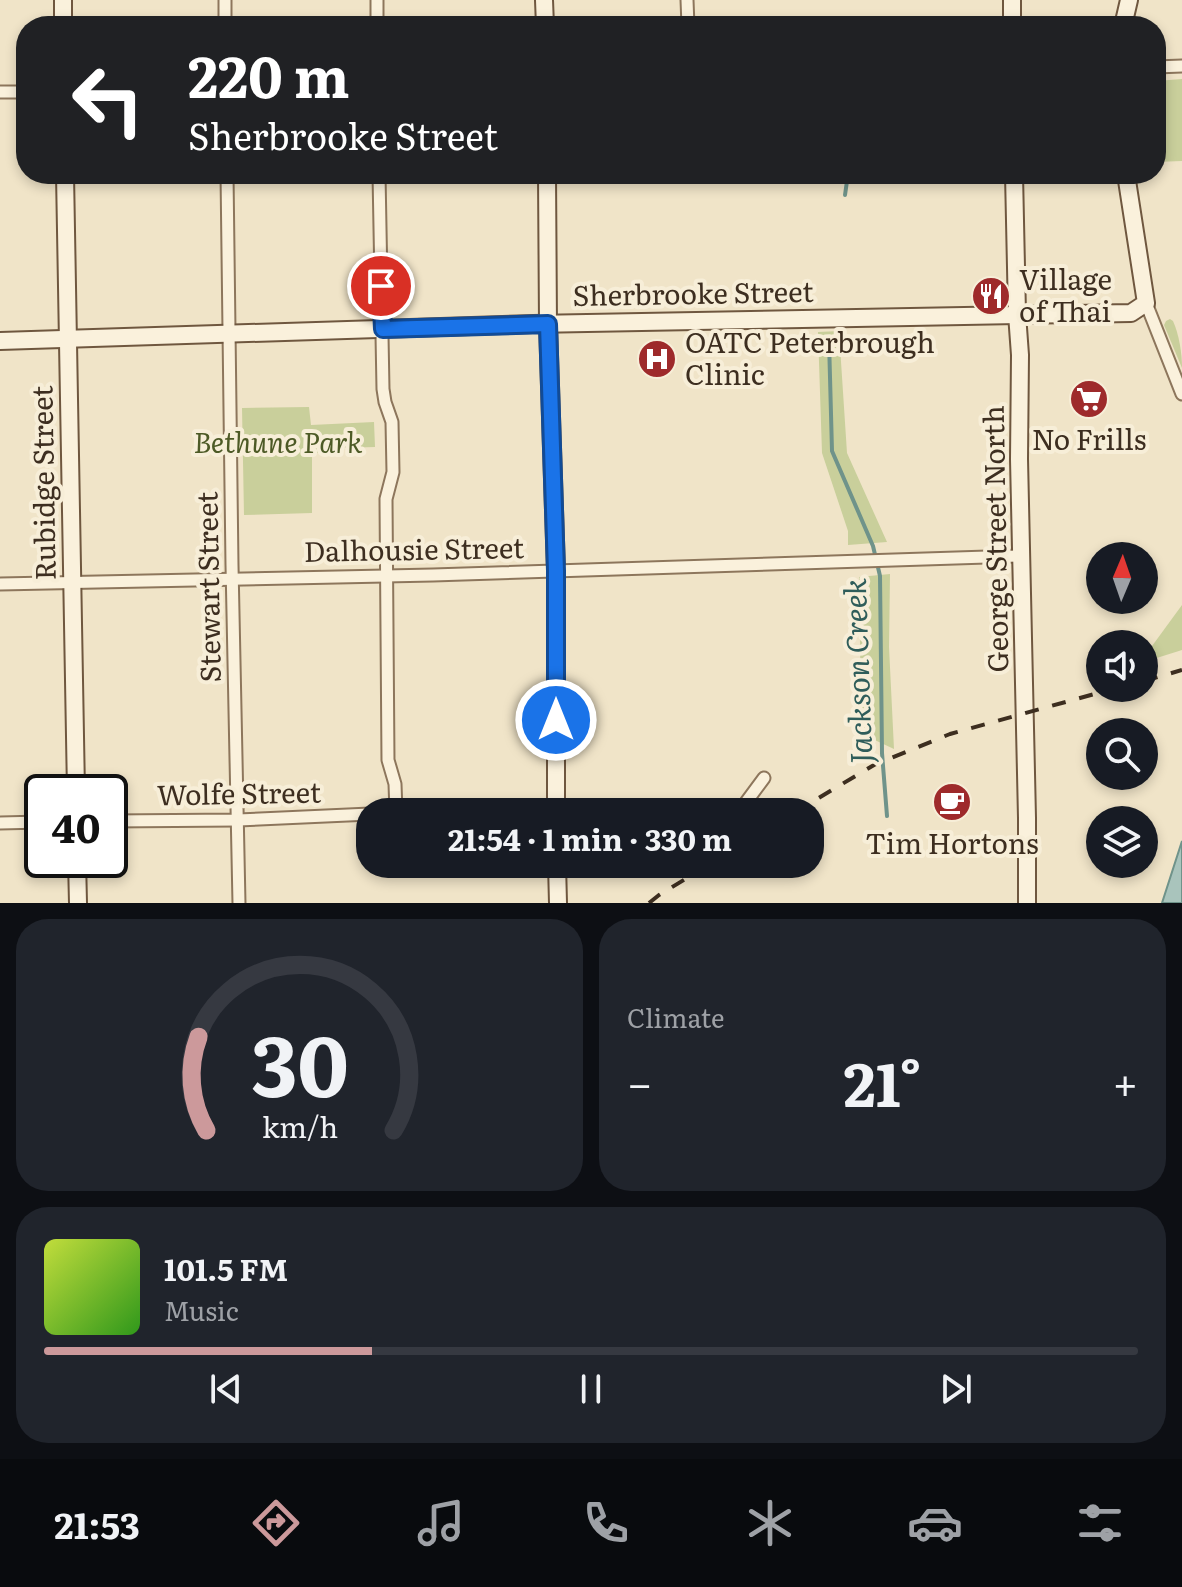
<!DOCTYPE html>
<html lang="en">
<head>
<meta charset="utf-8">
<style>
	:root { --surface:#171b24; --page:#20242c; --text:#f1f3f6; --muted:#9ea1a6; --line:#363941; --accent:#cc999b }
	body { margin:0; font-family:Literata,serif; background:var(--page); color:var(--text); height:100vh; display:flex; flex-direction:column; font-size:30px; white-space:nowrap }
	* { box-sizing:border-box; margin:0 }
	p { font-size:26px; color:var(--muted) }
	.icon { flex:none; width:44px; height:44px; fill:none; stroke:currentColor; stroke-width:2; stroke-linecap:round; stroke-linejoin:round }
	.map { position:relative; height:903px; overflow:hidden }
	.details { display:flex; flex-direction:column; gap:16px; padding:16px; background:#0d0f14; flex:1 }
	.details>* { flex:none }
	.guide { position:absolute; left:16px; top:16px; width:1150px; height:168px; border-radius:32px; box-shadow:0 4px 12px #0003; background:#202124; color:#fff; overflow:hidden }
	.needle { width:52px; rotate:2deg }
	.fabs { position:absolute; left:1086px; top:542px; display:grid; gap:16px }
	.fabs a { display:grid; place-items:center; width:72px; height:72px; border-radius:50%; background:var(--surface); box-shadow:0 4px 12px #0003; font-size:40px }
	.speed { position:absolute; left:24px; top:774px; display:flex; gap:16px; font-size:40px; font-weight:700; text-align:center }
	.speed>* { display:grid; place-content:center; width:104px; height:104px; border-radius:50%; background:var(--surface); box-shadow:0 4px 12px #0003; line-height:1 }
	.speed .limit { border:4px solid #111; border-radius:12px; background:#fff; color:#111 }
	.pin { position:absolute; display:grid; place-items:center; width:68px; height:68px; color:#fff; margin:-34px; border:4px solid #fff; border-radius:50%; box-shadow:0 2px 8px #0007 }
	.me { position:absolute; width:88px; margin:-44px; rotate:0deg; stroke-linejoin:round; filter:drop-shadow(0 0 6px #0008) }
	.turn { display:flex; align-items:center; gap:28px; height:168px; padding:0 40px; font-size:36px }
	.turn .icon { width:104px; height:104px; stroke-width:2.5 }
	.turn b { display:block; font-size:56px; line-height:68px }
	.big { font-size:60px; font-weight:700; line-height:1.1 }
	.details .card { flex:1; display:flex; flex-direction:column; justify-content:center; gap:12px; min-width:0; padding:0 28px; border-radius:32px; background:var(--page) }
	.details .dial { align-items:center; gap:0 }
	.dial svg { height:208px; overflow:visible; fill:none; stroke:var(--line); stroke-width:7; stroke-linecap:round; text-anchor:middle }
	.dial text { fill:var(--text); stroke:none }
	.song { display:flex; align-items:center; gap:24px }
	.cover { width:96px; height:96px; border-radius:12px; background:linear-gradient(135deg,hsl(70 70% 55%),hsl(110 70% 35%)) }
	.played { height:8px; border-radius:4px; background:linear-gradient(90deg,var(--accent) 30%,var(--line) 30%) }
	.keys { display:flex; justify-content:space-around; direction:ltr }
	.heat { display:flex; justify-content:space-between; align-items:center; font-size:44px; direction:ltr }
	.details .tiles { flex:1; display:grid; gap:16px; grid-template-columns:1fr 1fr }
	.card:last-child { grid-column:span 2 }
	.trip { position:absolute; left:356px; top:798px; width:468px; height:80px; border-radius:32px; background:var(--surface); box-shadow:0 4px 12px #0003; font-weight:700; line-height:80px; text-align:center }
	.tab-bar { display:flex; height:128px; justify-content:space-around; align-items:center; background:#090b0e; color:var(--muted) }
	.tab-bar .icon { width:56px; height:56px }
	.tab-bar .current { color:var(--accent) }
	.tab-bar b { font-size:36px; color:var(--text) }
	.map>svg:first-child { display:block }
</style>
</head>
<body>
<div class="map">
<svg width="1182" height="903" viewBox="0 0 1182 903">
	<rect width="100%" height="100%" fill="#f0e4c8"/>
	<!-- green -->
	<g fill="#c9cf9b">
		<polygon points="1182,79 1182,161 1156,162 1156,81"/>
		<path d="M1170,319L1173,321C1179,334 1182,353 1182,368L1164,325L1166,321Z"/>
		<polygon points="839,331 847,453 887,542 848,545 848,531 822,453 818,332"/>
		<polygon points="309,407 311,425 374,422 375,447 341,448 312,454 312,513 244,515 242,408"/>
		<polygon points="890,574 889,647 894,749 864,735 861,710 859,577"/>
		<polygon points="1182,605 1182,650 1144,662 1144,657"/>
	</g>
	<!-- water -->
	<polygon fill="#a9c4bc" stroke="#6f938a" stroke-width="2" points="1182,841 1182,903 1162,903"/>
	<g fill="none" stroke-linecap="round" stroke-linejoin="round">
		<!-- stream -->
		<g stroke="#6f938a" stroke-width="4">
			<polyline points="845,195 848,174"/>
			<polyline points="829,340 832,451 873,546 880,576 882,753 887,816"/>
		</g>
		<!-- street casing -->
		<g stroke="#8d765c" stroke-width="15">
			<g id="street">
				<polyline points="225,0 225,26"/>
				<polyline points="377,0 377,26"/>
				<polyline points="687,0 688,26"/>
				<polyline points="1156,67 1182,66"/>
				<polyline points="0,92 26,92"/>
				<polyline points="227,174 232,565 239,903"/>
				<polyline points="379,174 383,389 385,402 392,422 393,472 386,499 388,760 395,784 396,812"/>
				<polyline points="1146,303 1182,394"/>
				<polyline points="0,584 433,575 1021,556"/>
				<polyline points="543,812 708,809 744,805 764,778"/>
				<polyline points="110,821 238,820 370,814"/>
				<polyline points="0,823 42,822"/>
			</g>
		</g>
		<!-- secondary casing -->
		<g stroke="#6f573f" stroke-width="20">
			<g id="secondary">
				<polyline points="63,0 63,26"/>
				<polyline points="544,0 545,26"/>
				<polyline points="1012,0 1012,26"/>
				<polyline points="1123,26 1129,0"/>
				<polyline points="65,174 76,792"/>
				<polyline points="547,174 548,324 556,571 556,812"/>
				<polyline points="1014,174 1017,314 1020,355 1019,459 1027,818 1027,903"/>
				<polyline points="0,341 533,324 1131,313 1146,303 1126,174"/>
				<polyline points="77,860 78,903"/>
				<polyline points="557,864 558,903"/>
			</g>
		</g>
		<!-- street -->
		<use href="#street" stroke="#faf1dc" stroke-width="11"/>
		<!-- secondary -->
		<use href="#secondary" stroke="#faf1dc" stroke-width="16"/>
		<!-- rail -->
		<g stroke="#3d2e20" stroke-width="4" stroke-dasharray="14 14" stroke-linecap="butt">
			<polyline points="1144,681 1182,670"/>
			<polyline points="795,812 874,765 950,734 1116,688"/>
			<polyline points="649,903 659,895 710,864"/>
		</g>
	</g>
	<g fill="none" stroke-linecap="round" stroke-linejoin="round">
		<!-- route casing -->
		<g stroke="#114b97" stroke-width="20">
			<polyline id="route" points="381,286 383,329 548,324 556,571 556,720"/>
		</g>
		<!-- route -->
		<use href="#route" stroke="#1a73e8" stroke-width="14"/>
	</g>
	<!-- icons -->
	<defs>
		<g id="restaurant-disc" transform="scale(2)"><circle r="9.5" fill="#9e2a2b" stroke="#f7eed8"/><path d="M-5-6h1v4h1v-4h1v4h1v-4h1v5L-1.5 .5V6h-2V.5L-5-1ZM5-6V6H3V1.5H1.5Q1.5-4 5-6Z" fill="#fff"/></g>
		<g id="hospital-disc" transform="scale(2)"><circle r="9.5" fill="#9e2a2b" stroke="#f7eed8"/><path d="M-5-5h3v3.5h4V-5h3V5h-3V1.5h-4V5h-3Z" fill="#fff"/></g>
		<g id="supermarket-disc" transform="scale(2)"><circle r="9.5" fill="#9e2a2b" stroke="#f7eed8"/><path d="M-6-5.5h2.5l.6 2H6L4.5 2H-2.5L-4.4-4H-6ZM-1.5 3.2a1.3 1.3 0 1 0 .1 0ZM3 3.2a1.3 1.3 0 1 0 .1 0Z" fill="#fff"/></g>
		<g id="cafe-disc" transform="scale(2)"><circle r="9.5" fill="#9e2a2b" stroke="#f7eed8"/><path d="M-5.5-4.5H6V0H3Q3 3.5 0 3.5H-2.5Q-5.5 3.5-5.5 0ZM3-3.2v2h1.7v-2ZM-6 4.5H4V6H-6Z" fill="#fff"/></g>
	</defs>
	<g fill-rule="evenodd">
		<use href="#restaurant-disc" x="991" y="296"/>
		<use href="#hospital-disc" x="657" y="359"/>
		<use href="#supermarket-disc" x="1089" y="399"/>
		<use href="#cafe-disc" x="952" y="802"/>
	</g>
	<g text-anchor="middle" stroke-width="8" stroke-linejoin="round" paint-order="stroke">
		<!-- poi labels -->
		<g font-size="28" fill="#3d2e20" stroke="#f7eed8" text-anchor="start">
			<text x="1019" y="290">Village<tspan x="1019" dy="32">of Thai</tspan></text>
			<text x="685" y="353">OATC Peterbrough<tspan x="685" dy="32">Clinic</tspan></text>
			<text x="1089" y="450" text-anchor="middle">No Frills</text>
			<text x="952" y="854" text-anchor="middle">Tim Hortons</text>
		</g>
		<!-- street labels -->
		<g font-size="28" fill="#3d2e20" stroke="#f7eed8">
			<text transform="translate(693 294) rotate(-1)" y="10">Sherbrooke Street</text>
			<text transform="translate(44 483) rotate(-91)" y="10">Rubidge Street</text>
			<text transform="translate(996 539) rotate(-91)" y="10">George Street North</text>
			<text transform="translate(414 550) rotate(-1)" y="10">Dalhousie Street</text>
			<text transform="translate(209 587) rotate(-91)" y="10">Stewart Street</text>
			<text transform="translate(239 794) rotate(-1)" y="10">Wolfe Street</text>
		</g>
		<!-- park labels -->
		<g font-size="28" font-style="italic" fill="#4d5a26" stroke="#f7eed8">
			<text x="278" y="453">Bethune Park</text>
		</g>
		<!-- water labels -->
		<g font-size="30" font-style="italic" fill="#2f5d5a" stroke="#f7eed8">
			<text transform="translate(859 671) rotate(-92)" y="10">Jackson Creek</text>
		</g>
	</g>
</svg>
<div class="fabs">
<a><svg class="needle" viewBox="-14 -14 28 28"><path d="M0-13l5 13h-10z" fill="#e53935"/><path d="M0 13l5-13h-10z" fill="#9ea1a6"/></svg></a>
<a><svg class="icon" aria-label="sound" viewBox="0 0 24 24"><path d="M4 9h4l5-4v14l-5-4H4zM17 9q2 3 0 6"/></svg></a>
<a><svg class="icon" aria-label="search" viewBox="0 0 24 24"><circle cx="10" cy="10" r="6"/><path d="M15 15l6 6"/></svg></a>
<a><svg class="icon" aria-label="layers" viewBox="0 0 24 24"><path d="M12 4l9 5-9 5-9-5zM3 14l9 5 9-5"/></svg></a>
</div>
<div class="speed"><div class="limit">40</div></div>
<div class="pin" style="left:381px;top:286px;background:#d93025"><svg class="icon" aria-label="arrive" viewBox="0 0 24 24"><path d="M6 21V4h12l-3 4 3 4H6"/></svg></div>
<svg class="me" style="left:556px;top:720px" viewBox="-20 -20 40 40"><circle r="17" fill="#1a73e8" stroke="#fff" stroke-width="3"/><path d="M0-11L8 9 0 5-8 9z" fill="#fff"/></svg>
<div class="trip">21:54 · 1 min · 330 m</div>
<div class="guide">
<div class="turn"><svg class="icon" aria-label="left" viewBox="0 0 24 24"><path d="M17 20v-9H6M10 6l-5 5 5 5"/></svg><div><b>220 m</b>Sherbrooke Street</div></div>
</div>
</div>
<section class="details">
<div class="tiles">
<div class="card dial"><svg viewBox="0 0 100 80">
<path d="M14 69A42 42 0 1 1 86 69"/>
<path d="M14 69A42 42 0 0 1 11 33" stroke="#cc999b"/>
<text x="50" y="56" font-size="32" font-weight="700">30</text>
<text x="50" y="72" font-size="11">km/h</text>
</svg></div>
<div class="card"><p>Climate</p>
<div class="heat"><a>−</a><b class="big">21°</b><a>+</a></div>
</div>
<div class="card">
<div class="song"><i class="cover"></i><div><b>101.5 FM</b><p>Music</p></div></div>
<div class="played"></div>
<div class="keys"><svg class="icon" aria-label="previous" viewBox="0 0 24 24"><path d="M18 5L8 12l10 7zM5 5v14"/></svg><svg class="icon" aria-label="pause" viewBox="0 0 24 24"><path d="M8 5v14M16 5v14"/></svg><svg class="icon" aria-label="next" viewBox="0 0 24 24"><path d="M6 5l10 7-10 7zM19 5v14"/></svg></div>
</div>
</div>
</section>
<nav class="tab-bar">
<b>21:53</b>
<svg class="icon current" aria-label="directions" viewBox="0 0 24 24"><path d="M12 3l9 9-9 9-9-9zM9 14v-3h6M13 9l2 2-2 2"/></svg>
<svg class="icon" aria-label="music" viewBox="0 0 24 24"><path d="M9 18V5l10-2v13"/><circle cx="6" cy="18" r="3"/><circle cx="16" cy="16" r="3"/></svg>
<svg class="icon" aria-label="phone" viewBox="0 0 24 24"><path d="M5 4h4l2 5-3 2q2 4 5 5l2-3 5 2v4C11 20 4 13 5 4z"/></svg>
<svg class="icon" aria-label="climate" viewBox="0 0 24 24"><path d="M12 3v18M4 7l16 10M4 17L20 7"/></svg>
<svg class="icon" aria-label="car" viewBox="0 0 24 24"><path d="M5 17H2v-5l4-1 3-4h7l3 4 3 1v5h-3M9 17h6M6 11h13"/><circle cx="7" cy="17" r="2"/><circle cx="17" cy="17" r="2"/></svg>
<svg class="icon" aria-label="filters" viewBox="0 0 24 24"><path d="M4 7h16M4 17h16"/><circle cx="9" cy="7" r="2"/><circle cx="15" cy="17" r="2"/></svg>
</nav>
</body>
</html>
